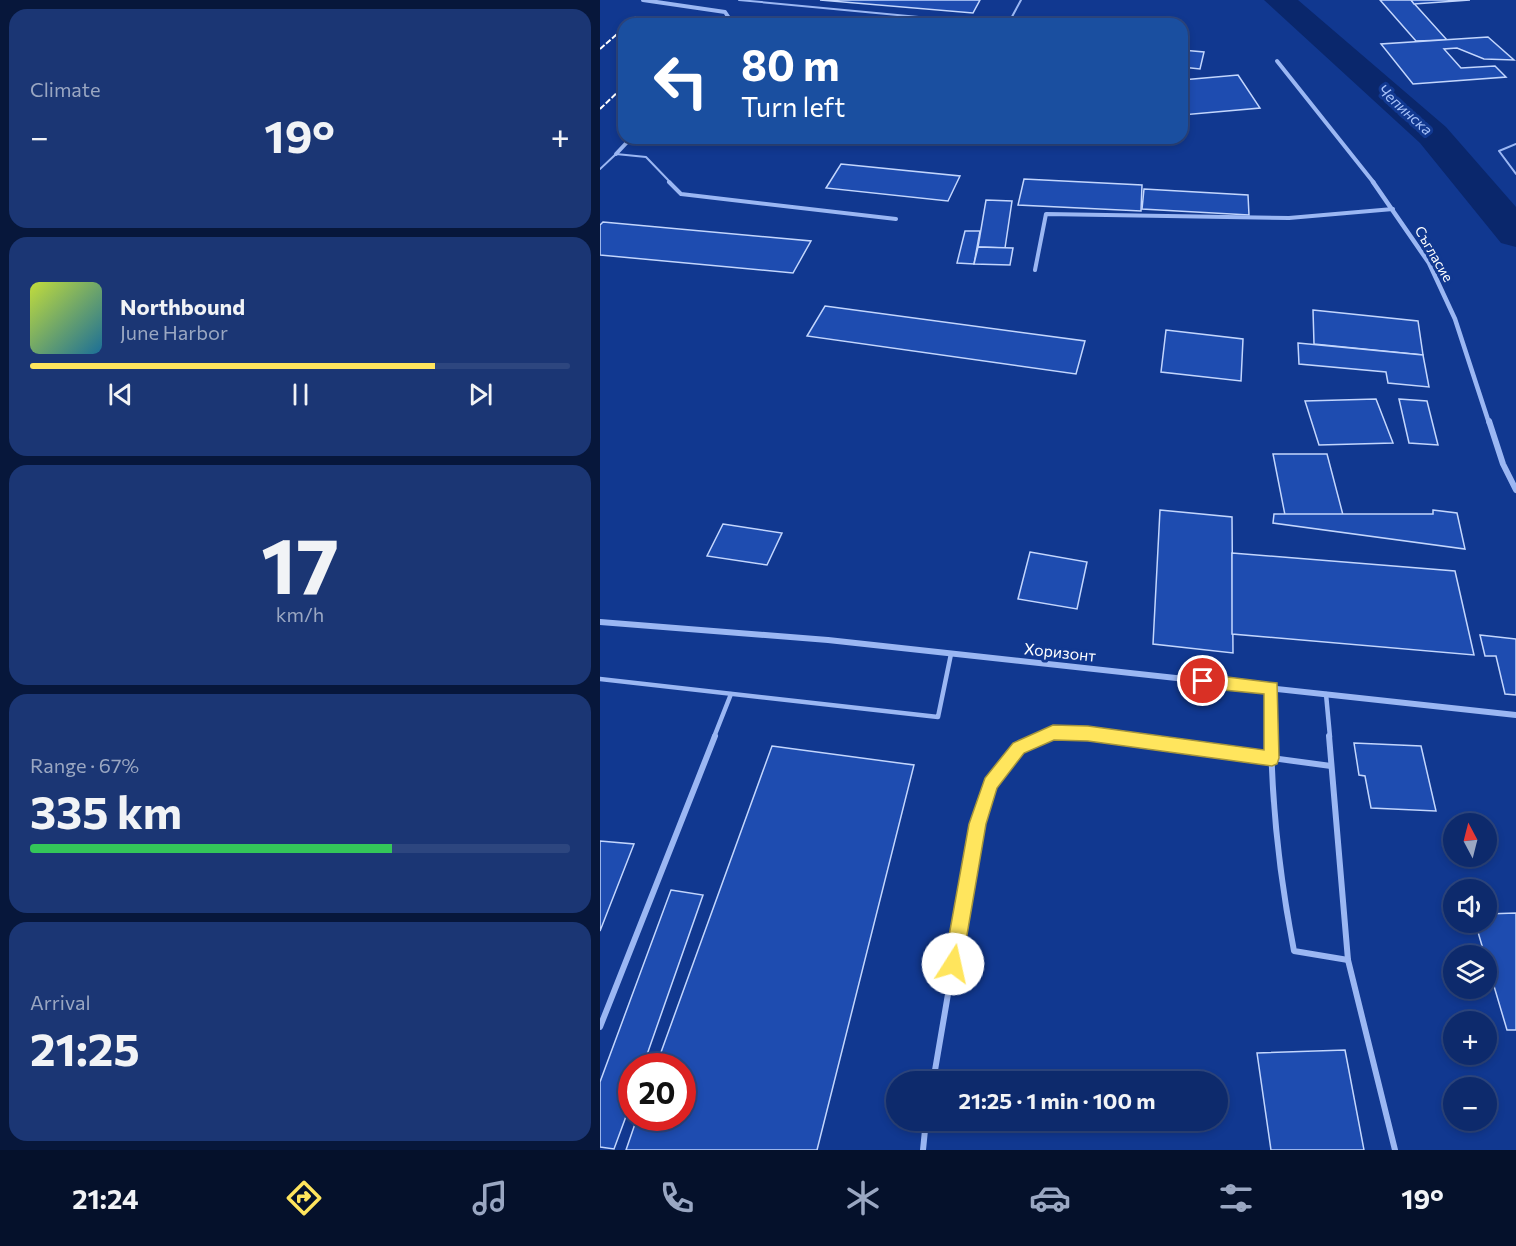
<!DOCTYPE html>
<html lang="en">
<head>
<meta charset="utf-8">
<style>
	:root { --surface:#0d2a6c; --page:#1b3674; --text:#f1f3f6; --muted:#9aa7c2; --line:#2d467f; --accent:#ffe55d }
	body { margin:0; font-family:Commissioner,sans-serif; background:var(--page); color:var(--text); height:100vh; display:flex; flex-direction:column; font-size:22px; white-space:nowrap }
	* { box-sizing:border-box; margin:0 }
	p { font-size:20px; color:var(--muted) }
	.icon { flex:none; width:33px; height:33px; fill:none; stroke:currentColor; stroke-width:2; stroke-linecap:round; stroke-linejoin:round }
	.map { position:relative; flex:1; overflow:hidden }
	.drawer { display:flex; flex-direction:column; gap:9px; padding:9px; background:#07173b; width:600px }
	.drawer>* { flex:none }
	.guide { position:absolute; left:18px; top:18px; width:570px; height:126px; border-radius:18px; box-shadow:0 3px 9px #0003,0 0 0 2px var(--line); background:#1a4fa0; color:#fff; overflow:hidden }
	.needle { width:39px; rotate:353deg }
	.controls { position:absolute; left:843px; top:813px; display:grid; gap:12px }
	.controls a { display:grid; place-items:center; width:54px; height:54px; border-radius:50%; background:var(--surface); box-shadow:0 3px 9px #0003,0 0 0 2px var(--line); font-size:30px }
	.speed { position:absolute; left:18px; top:1053px; display:flex; gap:12px; font-size:30px; font-weight:700; text-align:center }
	.speed>* { display:grid; place-content:center; width:78px; height:78px; border-radius:50%; background:var(--surface); box-shadow:0 3px 9px #0003,0 0 0 2px var(--line); line-height:1 }
	.speed .limit { border:9px solid #d22; background:#fff; color:#111 }
	.pin { position:absolute; display:grid; place-items:center; width:51px; height:51px; color:#fff; margin:-26px; border:3px solid #fff; border-radius:50%; box-shadow:0 2px 6px #0007 }
	.me { position:absolute; width:66px; margin:-33px; rotate:10deg; stroke-linejoin:round; filter:drop-shadow(0 0 4px #0008) }
	.turn { display:flex; align-items:center; gap:21px; height:126px; padding:0 24px; font-size:27px }
	.turn .icon { width:78px; height:78px; stroke-width:2.5 }
	.turn b { display:block; font-size:42px; line-height:51px }
	.big { font-size:45px; font-weight:700; line-height:1.1 }
	.drawer .card { flex:1; display:flex; flex-direction:column; justify-content:center; gap:9px; min-width:0; padding:0 21px; border-radius:18px; background:var(--page) }
	.drawer .dial { align-items:center; gap:0 }
	.dial b { font-size:78px; line-height:1 }
	.song { display:flex; align-items:center; gap:18px }
	.cover { width:72px; height:72px; border-radius:9px; background:linear-gradient(135deg,hsl(70 70% 55%),hsl(200 70% 35%)) }
	.played { height:6px; border-radius:3px; background:linear-gradient(90deg,var(--accent) 75%,var(--line) 75%) }
	.keys { display:flex; justify-content:space-around; direction:ltr }
	.heat { display:flex; justify-content:space-between; align-items:center; font-size:33px; direction:ltr }
	.charge { height:9px; border-radius:4px; background:linear-gradient(90deg,#34c759 67%,var(--line) 0) }
	.trip { position:absolute; left:286px; top:1071px; width:342px; height:60px; border-radius:30px; background:var(--surface); box-shadow:0 3px 9px #0003,0 0 0 2px var(--line); font-weight:700; line-height:60px; text-align:center }
	.tab-bar { display:flex; height:96px; justify-content:space-around; align-items:center; background:#05112b; color:var(--muted) }
	.tab-bar .icon { width:42px; height:42px }
	.tab-bar .current { color:var(--accent) }
	.tab-bar b { font-size:27px; color:var(--text) }
	main { display:flex; flex:1; min-height:0 }
	.map>svg:first-child { display:block }
</style>
</head>
<body>
<main>
<section class="drawer">
<div class="card"><p>Climate</p>
<div class="heat"><a>−</a><b class="big">19°</b><a>+</a></div>
</div>
<div class="card">
<div class="song"><i class="cover"></i><div><b>Northbound</b><p>June Harbor</p></div></div>
<div class="played"></div>
<div class="keys"><svg class="icon" aria-label="previous" viewBox="0 0 24 24"><path d="M18 5L8 12l10 7zM5 5v14"/></svg><svg class="icon" aria-label="pause" viewBox="0 0 24 24"><path d="M8 5v14M16 5v14"/></svg><svg class="icon" aria-label="next" viewBox="0 0 24 24"><path d="M6 5l10 7-10 7zM19 5v14"/></svg></div>
</div>
<div class="card dial"><b>17</b><p>km/h</p></div>
<div class="card"><p>Range · 67%</p><b class="big">335 km</b><div class="charge"></div></div>
<div class="card"><p>Arrival</p><b class="big">21:25</b></div>
</section>
<div class="map">
<svg width="916" height="1150" viewBox="0 0 916 1150">
	<rect width="100%" height="100%" fill="#113890"/>
	<g fill="none" stroke-linecap="round" stroke-linejoin="round">
		<!-- river -->
		<polygon fill="#0a276c" fill-rule="evenodd" points="664,0 698,0 846,127 916,207 916,247 901,243 820,143"/>
	</g>
	<!-- building -->
	<g fill="#1e4cb0" stroke="#c3d6fd" stroke-width="1.5">
		<polygon points="220,0 380,0 373,13"/>
		<polygon points="780,0 811,0 847,40 816,41"/>
		<polygon points="811,0 870,0 814,4"/>
		<polygon points="888,37 914,60 884,59 857,48 844,49 861,68 895,66 906,77 813,84 781,44"/>
		<polygon points="582,50 604,52 600,69 582,67"/>
		<polygon points="638,75 660,108 582,115 582,80"/>
		<polygon points="241,164 360,176 348,201 226,188"/>
		<polygon points="424,179 542,185 541,211 418,205"/>
		<polygon points="544,189 648,195 649,215 542,209"/>
		<polygon points="386,200 412,201 405,248 378,247"/>
		<polygon points="3,222 211,241 193,273 0,255 0,225"/>
		<polygon points="365,231 380,231 374,264 357,263"/>
		<polygon points="378,247 413,248 410,265 374,264"/>
		<polygon points="225,306 485,341 476,374 207,336"/>
		<polygon points="713,310 818,321 823,355 714,344"/>
		<polygon points="566,330 643,339 641,381 561,372"/>
		<polygon points="698,343 823,355 829,387 788,383 786,372 699,364"/>
		<polygon points="776,399 793,443 719,445 705,401"/>
		<polygon points="799,399 827,401 838,445 809,443"/>
		<polygon points="673,454 727,454 743,515 685,515"/>
		<polygon points="560,510 632,517 633,653 553,644"/>
		<polygon points="833,510 857,513 865,549 673,523 674,514 833,514"/>
		<polygon points="123,524 182,533 167,565 107,556"/>
		<polygon points="430,552 487,562 477,609 418,599"/>
		<polygon points="632,553 855,571 874,655 632,634"/>
		<polygon points="880,635 916,639 916,695 905,694 896,656 885,656"/>
		<polygon points="754,743 821,746 836,811 771,808 765,776 759,775"/>
		<polygon points="172,746 314,765 217,1150 26,1150 37,1118 82,1118 82,1066 56,1066"/>
		<polygon points="0,841 34,844 0,931"/>
		<polygon points="71,890 103,895 43,1066 32,1066 32,1100 14,1149 0,1147 0,1082"/>
		<polygon points="916,913 916,1030 907,1030 875,922 886,922 886,914"/>
		<polygon points="745,1050 764,1150 671,1150 657,1053"/>
	</g>
	<g fill="none" stroke-linecap="round" stroke-linejoin="round">
		<!-- service-far3 -->
		<g stroke="#9bb7f3" stroke-width="2">
			<polyline points="139,0 393,24"/>
			<polyline points="408,24 421,0"/>
			<polyline points="916,144 899,151 916,174"/>
			<polyline points="0,169 16,154 46,157 71,183"/>
		</g>
		<!-- service-far2 -->
		<g stroke="#9bb7f3" stroke-width="4">
			<polyline points="69,182 81,194 296,219"/>
			<polyline points="435,270 446,214 689,218 793,209"/>
		</g>
		<!-- service-far1 -->
		<g stroke="#9bb7f3" stroke-width="4.5">
			<polyline points="0,679 338,717 351,654"/>
			<polyline points="671,688 671,737"/>
			<polyline points="726,694 730,737"/>
			<polyline points="114,737 131,694"/>
			<polyline points="442,737 453,732 519,737"/>
		</g>
		<!-- service -->
		<g stroke="#9bb7f3" stroke-width="6">
			<polyline points="508,736 731,766"/>
			<path d="M671,736C672,809 680,879 694,951L748,960"/>
			<polyline points="729,736 748,960 795,1150"/>
			<polyline points="0,1027 115,736"/>
			<polyline points="333,1082 377,824 391,783 419,748 445,736"/>
			<polyline points="323,1150 326,1120"/>
		</g>
		<!-- minor-far2 -->
		<g stroke="#9bb7f3" stroke-width="4">
			<polyline points="43,0 125,12 129,18 128,24"/>
			<polyline points="677,61 774,183"/>
			<polyline points="16,154 31,138"/>
		</g>
		<!-- minor-far1 -->
		<polyline stroke="#9bb7f3" stroke-width="4.5" points="773,182 829,263 855,319 889,423"/>
		<!-- minor -->
		<g stroke="#9bb7f3" stroke-width="6">
			<polyline points="889,421 903,464 916,490"/>
			<polyline points="0,622 228,640 916,715"/>
		</g>
		<!-- rail -->
		<g stroke="#fff" stroke-width="2" stroke-dasharray="6 2" stroke-linecap="butt">
			<polyline points="28,24 36,17"/>
			<polyline points="90,24 94,20"/>
			<polyline points="0,49 24,28"/>
			<polyline points="0,109 24,86"/>
		</g>
	</g>
	<!-- route -->
	<polygon fill="#ffe55d" stroke="#a6953c" stroke-width="1.5" points="603,674 677,683 679,758 677,764 672,766 488,741 454,740 424,753 397,788 386,824 362,964 359,971 353,973 346,971 344,964 369,824 385,778 413,743 453,725 488,726 664,750 664,694 603,688 595,681"/>
	<g text-anchor="middle" stroke-width="6" stroke-linejoin="round" paint-order="stroke">
		<!-- far-street labels -->
		<g font-size="14" fill="#fff" stroke="#113890">
			<text transform="translate(834 254) rotate(60)" y="5">Съгласие</text>
		</g>
		<!-- far-water labels -->
		<g font-size="15" font-style="italic" fill="#a7c2fa" stroke="#113890">
			<text transform="translate(805 110) rotate(42)" y="5">Чепинска</text>
		</g>
		<!-- street labels -->
		<g font-size="16" fill="#fff" stroke="#113890">
			<text transform="translate(460 652) rotate(6)" y="6">Хоризонт</text>
		</g>
	</g>
</svg>
<div class="controls">
<a><svg class="needle" viewBox="-14 -14 28 28"><path d="M0-13l5 13h-10z" fill="#e53935"/><path d="M0 13l5-13h-10z" fill="#9aa7c2"/></svg></a>
<a><svg class="icon" aria-label="sound" viewBox="0 0 24 24"><path d="M4 9h4l5-4v14l-5-4H4zM17 9q2 3 0 6"/></svg></a>
<a><svg class="icon" aria-label="layers" viewBox="0 0 24 24"><path d="M12 4l9 5-9 5-9-5zM3 14l9 5 9-5"/></svg></a>
<a>+</a>
<a>−</a>
</div>
<div class="speed"><div class="limit">20</div></div>
<div class="pin" style="left:603px;top:681px;background:#d93025"><svg class="icon" aria-label="arrive" viewBox="0 0 24 24"><path d="M6 21V4h12l-3 4 3 4H6"/></svg></div>
<svg class="me" style="left:353px;top:964px" viewBox="-20 -20 40 40"><circle r="19" fill="#fff"/><path d="M0-13L10 11 0 6-10 11z" fill="#ffe55d"/></svg>
<div class="trip">21:25 · 1 min · 100 m</div>
<div class="guide">
<div class="turn"><svg class="icon" aria-label="left" viewBox="0 0 24 24"><path d="M17 20v-9H6M10 6l-5 5 5 5"/></svg><div><b>80 m</b>Turn left</div></div>
</div>
</div>
</main>
<nav class="tab-bar">
<b>21:24</b>
<svg class="icon current" aria-label="directions" viewBox="0 0 24 24"><path d="M12 3l9 9-9 9-9-9zM9 14v-3h6M13 9l2 2-2 2"/></svg>
<svg class="icon" aria-label="music" viewBox="0 0 24 24"><path d="M9 18V5l10-2v13"/><circle cx="6" cy="18" r="3"/><circle cx="16" cy="16" r="3"/></svg>
<svg class="icon" aria-label="phone" viewBox="0 0 24 24"><path d="M5 4h4l2 5-3 2q2 4 5 5l2-3 5 2v4C11 20 4 13 5 4z"/></svg>
<svg class="icon" aria-label="climate" viewBox="0 0 24 24"><path d="M12 3v18M4 7l16 10M4 17L20 7"/></svg>
<svg class="icon" aria-label="car" viewBox="0 0 24 24"><path d="M5 17H2v-5l4-1 3-4h7l3 4 3 1v5h-3M9 17h6M6 11h13"/><circle cx="7" cy="17" r="2"/><circle cx="17" cy="17" r="2"/></svg>
<svg class="icon" aria-label="filters" viewBox="0 0 24 24"><path d="M4 7h16M4 17h16"/><circle cx="9" cy="7" r="2"/><circle cx="15" cy="17" r="2"/></svg>
<b>19°</b>
</nav>
</body>
</html>
